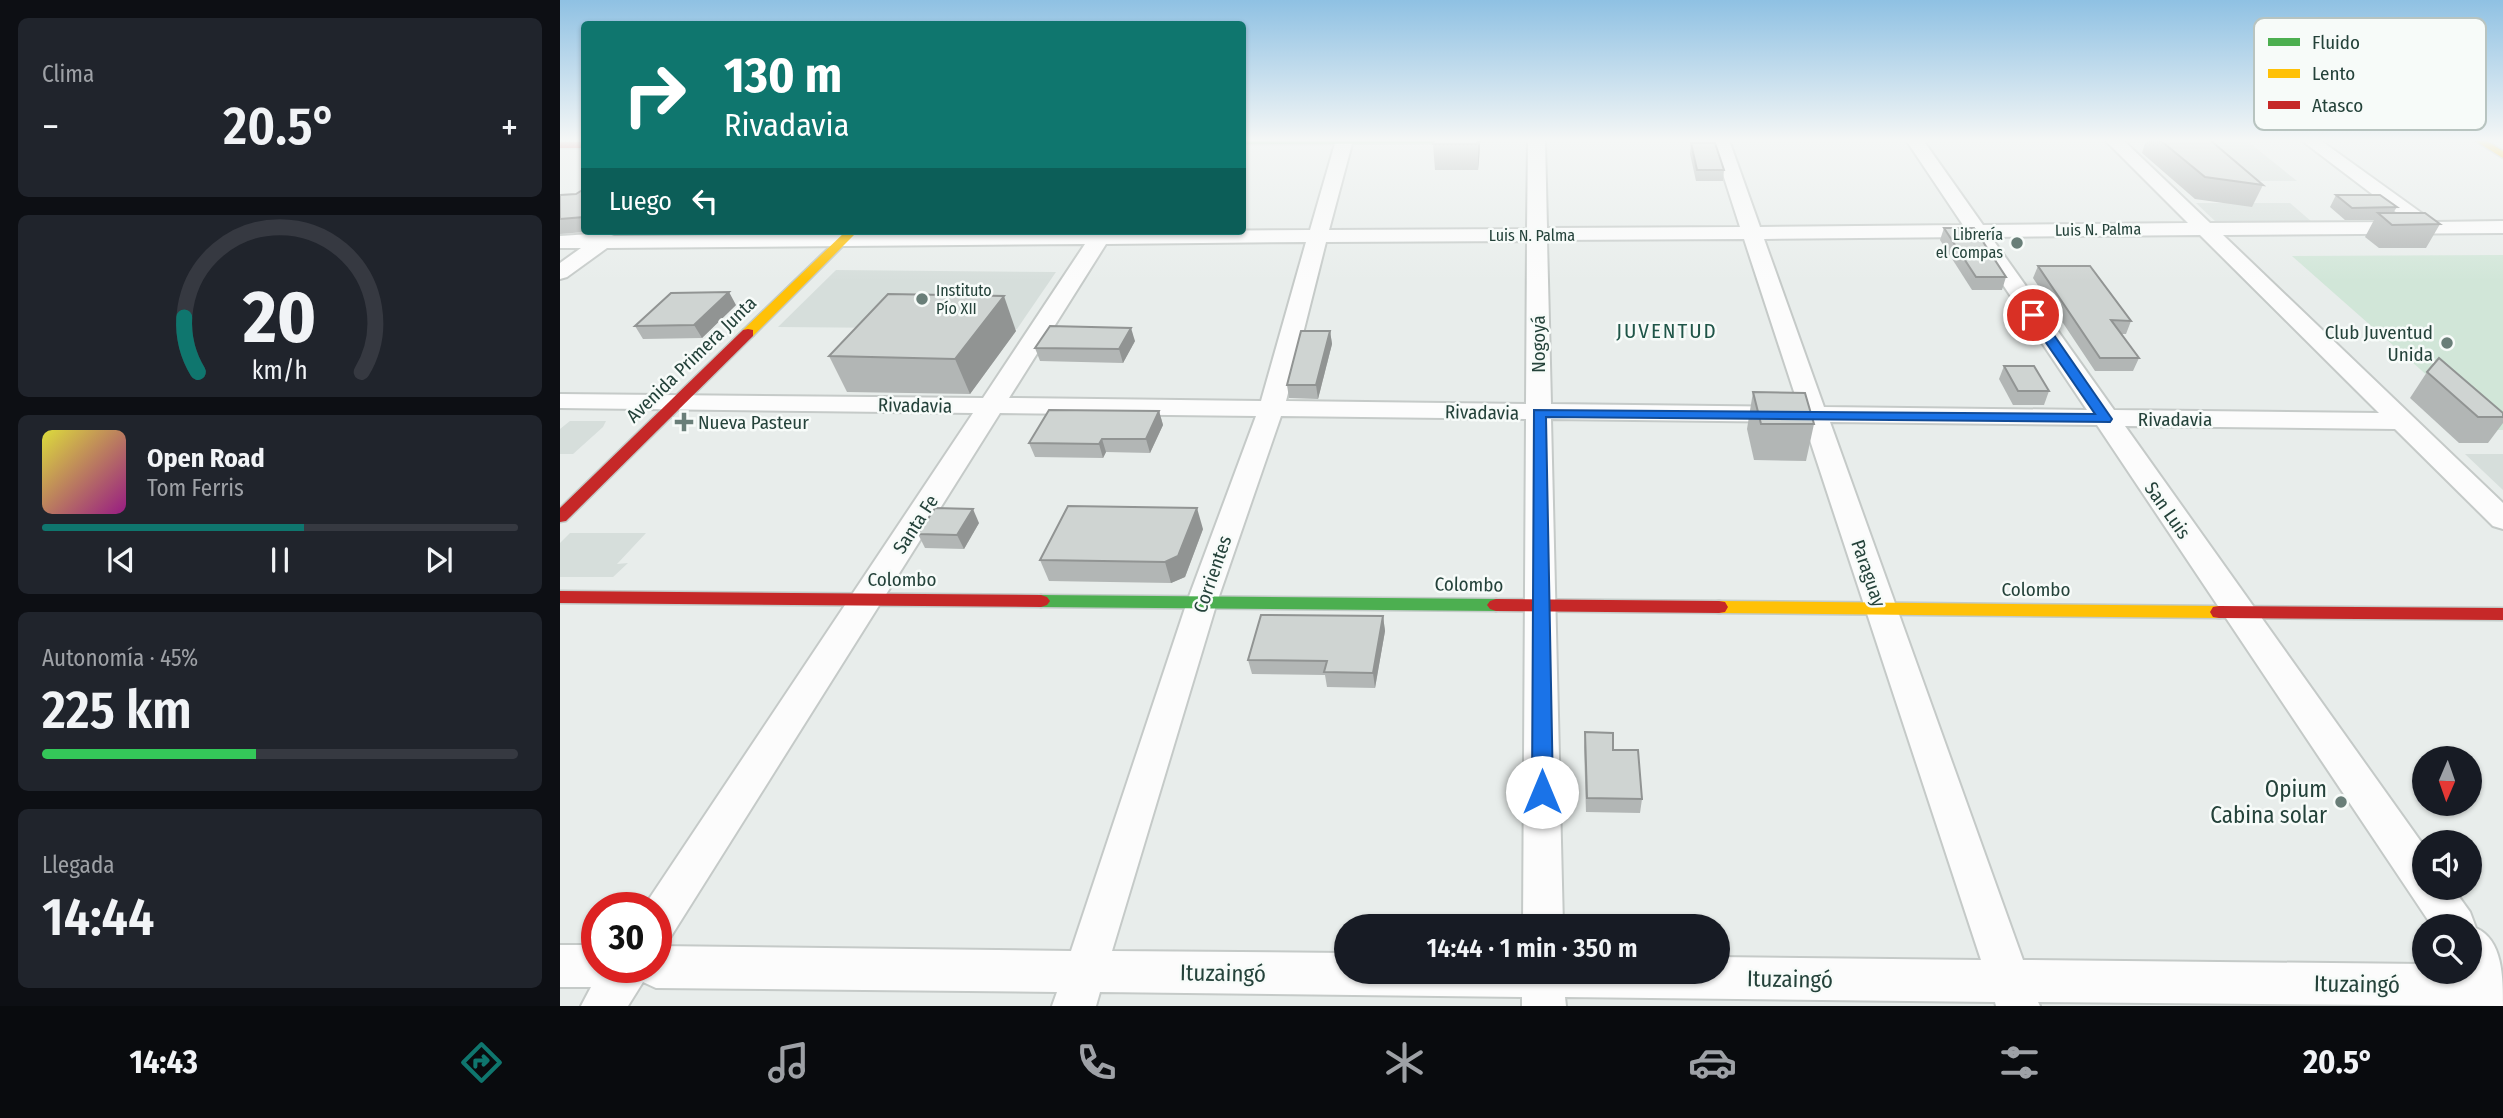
<!DOCTYPE html>
<html lang="es">
<head>
<meta charset="utf-8">
<style>
	:root { --surface:#171b24; --page:#20242c; --text:#f1f3f6; --muted:#9ea1a6; --line:#363941; --accent:#0f766e }
	body { margin:0; font-family:"Fira Sans Condensed",sans-serif; background:var(--page); color:var(--text); height:100vh; display:flex; flex-direction:column; font-size:26px; white-space:nowrap }
	* { box-sizing:border-box; margin:0 }
	p { font-size:23px; color:var(--muted) }
	.icon { flex:none; width:38px; height:38px; fill:none; stroke:currentColor; stroke-width:2; stroke-linecap:round; stroke-linejoin:round }
	.map { position:relative; flex:1; overflow:hidden }
	.side { display:flex; flex-direction:column; gap:18px; padding:18px; background:#0d0f14; width:560px }
	.side>* { flex:none }
	.top-card { position:absolute; left:21px; top:21px; width:665px; height:214px; border-radius:7px; box-shadow:0 2px 5px #0004; background:#0f766e; color:#fff; overflow:hidden }
	.needle { width:46px; rotate:182deg }
	.fabs { position:absolute; left:1852px; top:746px; display:grid; gap:14px }
	.fabs a { display:grid; place-items:center; width:70px; height:70px; border-radius:50%; background:var(--surface); box-shadow:0 2px 5px #0004; font-size:35px }
	.speed { position:absolute; left:21px; top:892px; display:flex; gap:14px; font-size:35px; font-weight:700; text-align:center }
	.speed>* { display:grid; place-content:center; width:91px; height:91px; border-radius:50%; background:var(--surface); box-shadow:0 2px 5px #0004; line-height:1 }
	.speed .limit { border:10px solid #d22; background:#fff; color:#111 }
	.pin { position:absolute; display:grid; place-items:center; width:60px; height:60px; color:#fff; margin:-30px; border:4px solid #fff; border-radius:50%; box-shadow:0 2px 7px #0007 }
	.me { position:absolute; width:77px; margin:-38px; rotate:0deg; stroke-linejoin:round; filter:drop-shadow(0 0 5px #0008) }
	.turn { display:flex; align-items:center; gap:24px; height:147px; padding:0 28px; font-size:32px }
	.turn .icon { width:91px; height:91px; stroke-width:2.5 }
	.turn b { display:block; font-size:49px; line-height:60px }
	.then { display:flex; align-items:center; height:66px; padding:0 28px; background:#0003; gap:14px; font-size:26px }
	.big { font-size:52px; font-weight:600; line-height:1.1 }
	.side .widget { flex:1; display:flex; flex-direction:column; justify-content:center; gap:10px; min-width:0; padding:0 24px; border-radius:10px; background:var(--page) }
	.side .dial { align-items:center; gap:0 }
	.dial svg { height:182px; overflow:visible; fill:none; stroke:var(--line); stroke-width:7; stroke-linecap:round; text-anchor:middle }
	.dial text { fill:var(--text); stroke:none }
	.song { display:flex; align-items:center; gap:21px }
	.cover { width:84px; height:84px; border-radius:10px; background:linear-gradient(135deg,hsl(60 70% 55%),hsl(310 70% 35%)) }
	.played { height:7px; border-radius:4px; background:linear-gradient(90deg,var(--accent) 55%,var(--line) 55%) }
	.keys { display:flex; justify-content:space-around; direction:ltr }
	.heat { display:flex; justify-content:space-between; align-items:center; font-size:38px; direction:ltr }
	.charge { height:10px; border-radius:5px; background:linear-gradient(90deg,#34c759 45%,var(--line) 0) }
	.trip { position:absolute; left:774px; top:914px; width:396px; height:70px; border-radius:35px; background:var(--surface); box-shadow:0 2px 5px #0004; font-weight:600; line-height:70px; text-align:center }
	.dock { display:flex; height:112px; justify-content:space-around; align-items:center; background:#090b0e; color:var(--muted) }
	.dock .icon { width:49px; height:49px }
	.dock .selected { color:var(--accent) }
	.dock b { font-size:32px; color:var(--text) }
	main { display:flex; flex:1; min-height:0 }
	.map>svg:first-child { display:block }
</style>
</head>
<body>
<main>
<section class="side">
<div class="widget"><p>Clima</p>
<div class="heat"><a>−</a><b class="big">20.5°</b><a>+</a></div>
</div>
<div class="widget dial"><svg viewBox="0 0 100 80">
<path d="M14 69A42 42 0 1 1 86 69"/>
<path d="M14 69A42 42 0 0 1 8 45" stroke="#0f766e"/>
<text x="50" y="56" font-size="32" font-weight="700">20</text>
<text x="50" y="72" font-size="11">km/h</text>
</svg></div>
<div class="widget">
<div class="song"><i class="cover"></i><div><b>Open Road</b><p>Tom Ferris</p></div></div>
<div class="played"></div>
<div class="keys"><svg class="icon" aria-label="previous" viewBox="0 0 24 24"><path d="M18 5L8 12l10 7zM5 5v14"/></svg><svg class="icon" aria-label="pause" viewBox="0 0 24 24"><path d="M8 5v14M16 5v14"/></svg><svg class="icon" aria-label="next" viewBox="0 0 24 24"><path d="M6 5l10 7-10 7zM19 5v14"/></svg></div>
</div>
<div class="widget"><p>Autonomía · 45%</p><b class="big">225 km</b><div class="charge"></div></div>
<div class="widget"><p>Llegada</p><b class="big">14:44</b></div>
</section>
<div class="map">
<svg width="1943" height="1006" viewBox="0 0 1943 1006">
	<rect width="100%" height="100%" fill="#e8edeb"/>
	<!-- built -->
	<g fill="#d6dedb">
		<polygon points="1640,140 1686,140 1737,181 1687,181"/>
		<polygon points="1636,203 1730,203 1752,222 1656,222"/>
		<polygon points="276,270 496,272 457,329 218,327"/>
		<polygon points="10,421 46,421 43,427 13,454 0,454 0,429"/>
		<polygon points="1905,454 1943,454 1943,490"/>
		<polygon points="10,533 86,533 57,564 68,563 53,577 0,577 0,543"/>
	</g>
	<!-- green -->
	<polygon fill="#d1e6d8" points="1943,255 1943,430 1929,430 1732,256"/>
	<g fill="none" stroke-linecap="round" stroke-linejoin="round">
		<!-- street casing -->
		<g stroke="#c5cac8" stroke-width="4">
			<path id="street" d="M776,140H793L769,230L967,229L968,140H985L987,228L1180,227L1152,140H1169L1200,227L1403,225L1346,140H1363L1423,225L1628,223L1545,140H1563L1650,223L1849,222L1741,140H1760L1874,222L1943,221V233L1663,235L1943,503V529L1933,526L1835,429L1565,426L1864,846V887H1892L1910,912L1916,928C1943,940 1943,978 1943,1006L1478,1002L1480,1006H1436L1435,1002L1005,997L1006,1006H962V997L540,992L536,1006H492L497,992L96,988L83,982L68,1006H21L31,987H0V945H37V968H96V946L511,951L627,602L696,416L440,413L110,938L96,943V908H83L413,413L0,408V394L423,398L525,244L47,248L7,277L0,279V263L21,248H0V236L46,233L54,236L750,230ZM1640,235L1819,413L1554,410L1431,237ZM1411,237L1527,410L1264,407L1204,239ZM1184,239L1239,407L991,404L987,240ZM967,241L966,404L726,401L766,242ZM746,242L701,401L449,398L546,244ZM721,416L966,419L963,926H1003L991,419L1244,422L1421,960L1157,957V971H786V953L552,951L657,602ZM1270,422L1537,425L1872,926H1909V971H1864V964L1463,960Z"/>
		</g>
		<!-- fast casing -->
		<g stroke="#c3cbc8" stroke-width="3">
			<g id="fast">
				<polygon points="682,140 923,140 918,143 682,144"/>
				<polygon points="481,595 936,599 942,601 945,605 942,609 936,611 481,607 475,605 472,601 475,597"/>
			</g>
		</g>
		<!-- slow casing -->
		<g stroke="#c3cbc8" stroke-width="3">
			<g id="slow">
				<polygon points="1914,140 1925,140 1943,151 1943,158"/>
				<polygon points="286,231 298,231 193,336 183,336 183,330"/>
				<polygon points="1159,601 1659,606 1665,607 1668,612 1665,617 1659,618 1159,613 1153,612 1150,607 1153,602"/>
			</g>
		</g>
		<!-- jam casing -->
		<g stroke="#c3cbc8" stroke-width="3">
			<g id="jam">
				<rect x="0" y="142" width="24" height="6"/>
				<polygon points="188,329 193,330 193,336 6,521 0,522 0,508 183,330"/>
				<polygon points="0,591 481,595 487,597 490,601 487,605 481,607 0,603"/>
				<polygon points="936,599 1159,601 1165,602 1168,607 1165,612 1159,613 936,611 930,609 927,605 930,601"/>
				<polygon points="1659,606 1943,608 1943,620 1659,618 1653,617 1650,612 1653,607"/>
			</g>
		</g>
		<!-- street -->
		<use href="#street" fill="#fcfcfc" fill-rule="evenodd"/>
		<!-- fast -->
		<use href="#fast" fill="#4caf50" fill-rule="evenodd"/>
		<!-- slow -->
		<use href="#slow" fill="#ffc107" fill-rule="evenodd"/>
		<!-- jam -->
		<use href="#jam" fill="#c62828" fill-rule="evenodd"/>
	</g>
	<!-- wall -->
	<g fill="#b2b6b5">
		<polygon points="920,140 918,170 875,170 873,144"/>
		<polygon points="1586,140 1650,140 1703,185 1692,207 1635,199 1582,153"/>
		<polygon points="1131,143 1164,170 1163,181 1136,181 1130,154"/>
		<polygon points="24,189 24,231 37,231 0,234 0,195 16,194"/>
		<polygon points="1776,195 1837,207 1833,213 1880,224 1866,248 1819,248 1805,237 1814,220 1785,220 1770,207"/>
		<polygon points="1384,228 1446,277 1442,290 1412,290 1380,240"/>
		<polygon points="48,231 99,231 96,233 54,233"/>
		<polygon points="1478,266 1571,321 1566,334 1561,334 1579,358 1573,371 1535,371 1473,278"/>
		<polygon points="176,305 142,338 83,339 75,326"/>
		<polygon points="456,331 410,394 287,392 269,356"/>
		<polygon points="770,331 772,344 758,399 729,398 727,385"/>
		<polygon points="575,341 563,363 480,361 475,348"/>
		<polygon points="1444,366 1489,391 1484,405 1453,405 1439,379"/>
		<polygon points="1867,372 1943,413 1943,423 1928,443 1899,443 1850,398"/>
		<polygon points="1193,392 1254,424 1246,461 1194,460 1187,429"/>
		<polygon points="599,411 603,425 590,453 546,452 543,458 475,457 469,443"/>
		<polygon points="419,523 404,549 365,548 358,534"/>
		<polygon points="643,529 625,577 611,583 489,581 480,560"/>
		<polygon points="823,616 825,631 815,688 767,687 765,675 692,674 688,660"/>
		<polygon points="1025,732 1053,750 1082,799 1080,813 1026,812 1024,747"/>
	</g>
	<!-- shaded-wall -->
	<g fill="#919493">
		<polygon points="918,140 920,140 920,149 918,170"/>
		<polygon points="169,292 176,305 142,338 134,325"/>
		<polygon points="444,296 456,331 410,394 395,359"/>
		<polygon points="571,328 575,341 563,363 559,349"/>
		<polygon points="770,331 772,344 758,399 756,385"/>
		<polygon points="599,411 603,425 590,453 586,439"/>
		<polygon points="542,439 546,452 543,458 539,444"/>
		<polygon points="637,508 643,529 625,577 611,583 605,562"/>
		<polygon points="413,509 419,523 404,549 397,535"/>
		<polygon points="823,616 825,631 815,688 813,673"/>
	</g>
	<!-- building -->
	<g fill="#cfd4d2" stroke="#919493" stroke-width="2">
		<polygon points="874,140 918,140 917,144 873,144"/>
		<polygon points="1600,140 1650,140 1703,185 1645,177"/>
		<polygon points="1131,143 1155,143 1164,170 1137,170"/>
		<polygon points="24,189 24,217 0,219 0,195 16,194"/>
		<polygon points="1776,195 1820,195 1837,207 1792,208"/>
		<polygon points="1818,213 1865,213 1880,224 1832,225"/>
		<polygon points="1384,228 1414,228 1446,277 1416,277"/>
		<polygon points="1478,266 1530,266 1571,321 1551,320 1579,358 1540,358"/>
		<polygon points="169,292 134,325 75,326 111,293"/>
		<polygon points="328,294 444,296 395,359 269,356"/>
		<polygon points="490,326 571,328 559,349 475,348"/>
		<polygon points="741,331 770,331 756,385 727,385"/>
		<polygon points="1879,358 1943,413 1943,417 1918,417 1867,372"/>
		<polygon points="1444,366 1474,366 1489,391 1458,391"/>
		<polygon points="1193,392 1245,393 1254,424 1201,424"/>
		<polygon points="489,410 599,411 586,439 542,439 539,444 469,443"/>
		<polygon points="508,506 637,508 618,556 605,562 480,560"/>
		<polygon points="375,508 413,509 397,535 358,534"/>
		<polygon points="701,615 823,616 813,673 764,672 767,661 688,660"/>
		<polygon points="1025,732 1053,733 1053,750 1078,750 1082,799 1027,798"/>
	</g>
	<!-- sky -->
	<linearGradient id="sky" x2="0" y2="1"><stop stop-color="#8fc1e3"/><stop offset="0.5" stop-color="#f5f7f6"/><stop offset="1" stop-color="#f5f7f6" stop-opacity="0"/></linearGradient>
	<rect width="1943" height="281" fill="url(#sky)"/>
	<!-- route -->
	<polygon fill="#1a73e8" stroke="#114b97" stroke-width="2" points="1469,312 1478,312 1552,419 1550,422 986,417 993,792 989,799 982,801 975,799 972,792 974,410 1535,414 1467,315"/>
	<!-- markers -->
	<g fill="#697e78" stroke="#f7fbf9" stroke-width="2.5">
		<circle cx="1457" cy="243" r="7"/>
		<circle cx="362" cy="299" r="7"/>
		<circle cx="1887" cy="343" r="7"/>
		<path d="M120.5 411.5h7v7h7v7h-7v7h-7v-7h-7v-7h7z"/>
		<circle cx="1781" cy="802" r="7"/>
	</g>
	<g text-anchor="middle" stroke-width="5" stroke-linejoin="round" paint-order="stroke">
		<!-- far-street labels -->
		<g font-size="16" fill="#24423a" stroke="#f7fbf9">
			<text transform="translate(1538 229) rotate(-1)" y="6">Luis N. Palma</text>
			<text x="972" y="241">Luis N. Palma</text>
		</g>
		<!-- far-poi labels -->
		<g font-size="16" fill="#24423a" stroke="#f7fbf9" text-anchor="end">
			<text x="1443" y="240">Librería<tspan x="1443" dy="18">el Compas</tspan></text>
			<text x="376" y="296" text-anchor="start">Instituto<tspan x="376" dy="18">Pío XII</tspan></text>
		</g>
		<!-- poi labels -->
		<g font-size="19" fill="#24423a" stroke="#f7fbf9" text-anchor="end">
			<text x="1873" y="339">Club Juventud<tspan x="1873" dy="22">Unida</tspan></text>
			<text x="138" y="429" text-anchor="start">Nueva Pasteur</text>
		</g>
		<!-- street labels -->
		<g font-size="19" fill="#24423a" stroke="#f7fbf9">
			<text transform="translate(978 344) rotate(-90)" y="7">Nogoyá</text>
			<text transform="translate(131 359) rotate(-44)" y="7">Avenida Primera Junta</text>
			<text transform="translate(355 405) rotate(1)" y="7">Rivadavia</text>
			<text transform="translate(922 412) rotate(1)" y="7">Rivadavia</text>
			<text x="1615" y="426">Rivadavia</text>
			<text transform="translate(1608 510) rotate(55)" y="7">San Luis</text>
			<text transform="translate(355 524) rotate(-57)" y="7">Santa Fe</text>
			<text transform="translate(1309 573) rotate(71)" y="7">Paraguay</text>
			<text transform="translate(652 574) rotate(-71)" y="7">Corrientes</text>
			<text x="342" y="586">Colombo</text>
			<text transform="translate(909 584) rotate(1)" y="7">Colombo</text>
			<text x="1476" y="596">Colombo</text>
		</g>
		<!-- neighbourhood labels -->
		<g font-size="21" letter-spacing="2" fill="#1f5548" stroke="#f7fbf9">
			<text x="1107" y="338">JUVENTUD</text>
		</g>
		<!-- near-poi labels -->
		<g font-size="23" fill="#24423a" stroke="#f7fbf9" text-anchor="end">
			<text x="1767" y="797">Opium<tspan x="1767" dy="26">Cabina solar</tspan></text>
		</g>
		<!-- near-street labels -->
		<g font-size="23" fill="#24423a" stroke="#f7fbf9">
			<text transform="translate(663 973) rotate(1)" y="8">Ituzaingó</text>
			<text transform="translate(1230 979) rotate(1)" y="8">Ituzaingó</text>
			<text transform="translate(1797 984) rotate(1)" y="8">Ituzaingó</text>
		</g>
	</g>
	<!-- legend -->
	<rect x="1694" y="18" width="232" height="112" rx="10" fill="#f7fbf9" stroke="#b8c4c0" stroke-width="2"/>
	<rect x="1708" y="38" width="32" height="8" fill="#4caf50"/>
	<rect x="1708" y="69" width="32" height="9" fill="#ffc107"/>
	<rect x="1708" y="101" width="32" height="8" fill="#c62828"/>
	<g font-size="19" fill="#24423a">
		<text x="1752" y="49">Fluido</text>
		<text x="1752" y="80">Lento</text>
		<text x="1752" y="112">Atasco</text>
	</g>
</svg>
<div class="fabs">
<a><svg class="needle" viewBox="-14 -14 28 28"><path d="M0-13l5 13h-10z" fill="#e53935"/><path d="M0 13l5-13h-10z" fill="#9ea1a6"/></svg></a>
<a><svg class="icon" aria-label="sound" viewBox="0 0 24 24"><path d="M4 9h4l5-4v14l-5-4H4zM17 9q2 3 0 6"/></svg></a>
<a><svg class="icon" aria-label="search" viewBox="0 0 24 24"><circle cx="10" cy="10" r="6"/><path d="M15 15l6 6"/></svg></a>
</div>
<div class="speed"><div class="limit">30</div></div>
<div class="pin" style="left:1473px;top:315px;background:#d93025"><svg class="icon" aria-label="arrive" viewBox="0 0 24 24"><path d="M6 21V4h12l-3 4 3 4H6"/></svg></div>
<svg class="me" style="left:982px;top:792px" viewBox="-20 -20 40 40"><circle r="19" fill="#fff"/><path d="M0-13L10 11 0 6-10 11z" fill="#1a73e8"/></svg>
<div class="trip">14:44 · 1 min · 350 m</div>
<div class="top-card">
<div class="turn"><svg class="icon" aria-label="right" viewBox="0 0 24 24"><path d="M7 20v-9h11M14 6l5 5-5 5"/></svg><div><b>130 m</b>Rivadavia</div></div>
<div class="then">Luego<svg class="icon" aria-label="left" viewBox="0 0 24 24"><path d="M17 20v-9H6M10 6l-5 5 5 5"/></svg></div>
</div>
</div>
</main>
<nav class="dock">
<b>14:43</b>
<svg class="icon selected" aria-label="directions" viewBox="0 0 24 24"><path d="M12 3l9 9-9 9-9-9zM9 14v-3h6M13 9l2 2-2 2"/></svg>
<svg class="icon" aria-label="music" viewBox="0 0 24 24"><path d="M9 18V5l10-2v13"/><circle cx="6" cy="18" r="3"/><circle cx="16" cy="16" r="3"/></svg>
<svg class="icon" aria-label="phone" viewBox="0 0 24 24"><path d="M5 4h4l2 5-3 2q2 4 5 5l2-3 5 2v4C11 20 4 13 5 4z"/></svg>
<svg class="icon" aria-label="climate" viewBox="0 0 24 24"><path d="M12 3v18M4 7l16 10M4 17L20 7"/></svg>
<svg class="icon" aria-label="car" viewBox="0 0 24 24"><path d="M5 17H2v-5l4-1 3-4h7l3 4 3 1v5h-3M9 17h6M6 11h13"/><circle cx="7" cy="17" r="2"/><circle cx="17" cy="17" r="2"/></svg>
<svg class="icon" aria-label="filters" viewBox="0 0 24 24"><path d="M4 7h16M4 17h16"/><circle cx="9" cy="7" r="2"/><circle cx="15" cy="17" r="2"/></svg>
<b>20.5°</b>
</nav>
</body>
</html>
